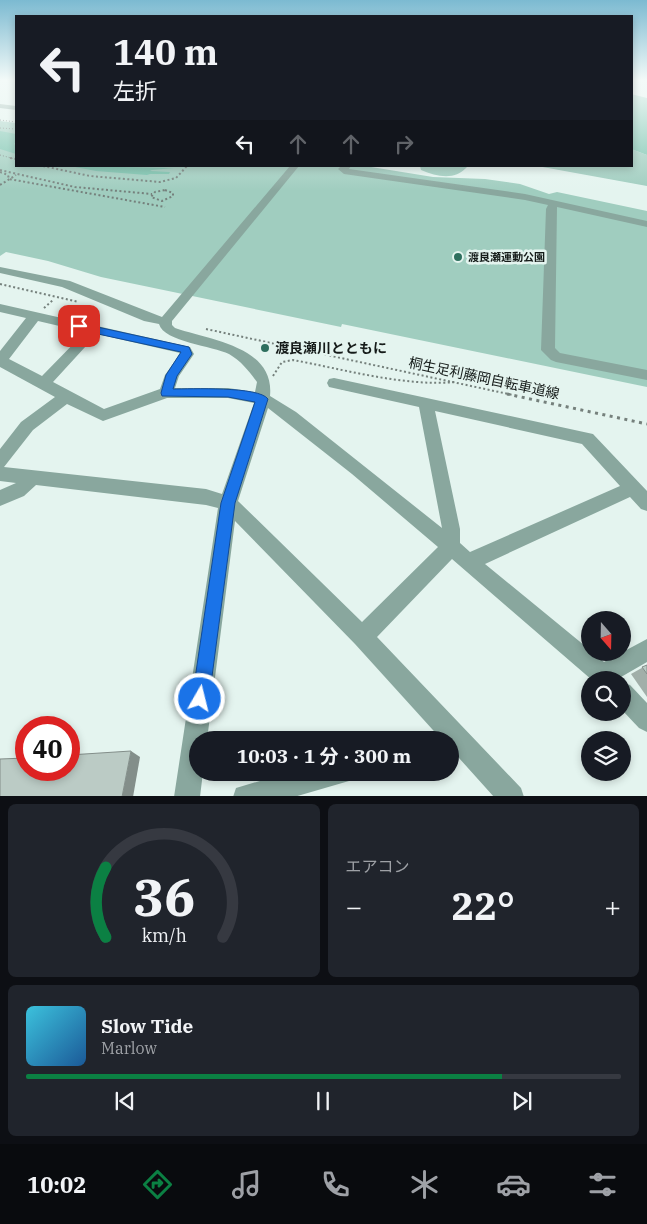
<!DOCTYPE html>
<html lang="ja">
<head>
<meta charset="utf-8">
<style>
	:root { --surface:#171b24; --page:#20242c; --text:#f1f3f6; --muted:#9ea1a6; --line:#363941; --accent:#0b8043 }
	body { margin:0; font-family:"IBM Plex Serif","Noto Sans JP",serif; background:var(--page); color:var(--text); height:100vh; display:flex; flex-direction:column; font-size:19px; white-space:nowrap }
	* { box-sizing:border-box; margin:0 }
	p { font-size:16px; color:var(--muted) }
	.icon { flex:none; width:28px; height:28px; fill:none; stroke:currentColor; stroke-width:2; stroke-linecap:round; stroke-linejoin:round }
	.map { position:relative; height:796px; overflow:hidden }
	.sheet { display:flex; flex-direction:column; gap:8px; padding:8px; background:#0d0f14; flex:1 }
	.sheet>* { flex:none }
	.banner { position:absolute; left:15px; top:15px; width:618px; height:152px; border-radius:0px; box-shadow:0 2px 8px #0003; background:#171b24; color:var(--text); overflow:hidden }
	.needle { width:32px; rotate:160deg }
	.tools { position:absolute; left:581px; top:611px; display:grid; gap:10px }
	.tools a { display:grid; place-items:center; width:50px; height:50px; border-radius:50%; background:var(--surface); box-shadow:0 2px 8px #0003; font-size:25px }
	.speed { position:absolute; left:15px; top:716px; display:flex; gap:10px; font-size:25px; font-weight:700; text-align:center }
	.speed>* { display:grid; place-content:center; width:65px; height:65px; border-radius:50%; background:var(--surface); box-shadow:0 2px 8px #0003; line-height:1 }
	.speed .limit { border:8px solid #d22; background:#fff; color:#111 }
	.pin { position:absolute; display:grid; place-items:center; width:42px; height:42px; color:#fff; margin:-21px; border-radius:10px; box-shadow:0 2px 8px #0006 }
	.me { position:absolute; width:55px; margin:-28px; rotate:8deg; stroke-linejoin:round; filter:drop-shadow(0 0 4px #0008) }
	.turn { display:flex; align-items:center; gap:18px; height:105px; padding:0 15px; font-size:22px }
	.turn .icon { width:65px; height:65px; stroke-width:2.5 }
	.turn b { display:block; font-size:35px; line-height:42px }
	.lanes { display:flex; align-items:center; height:48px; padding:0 15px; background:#0003; justify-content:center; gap:25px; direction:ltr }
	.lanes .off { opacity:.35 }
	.big { font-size:38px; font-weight:700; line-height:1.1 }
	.sheet .card { flex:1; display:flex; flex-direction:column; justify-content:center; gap:8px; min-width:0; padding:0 18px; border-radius:8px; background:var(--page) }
	.sheet .dial { align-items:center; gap:0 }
	.dial svg { height:130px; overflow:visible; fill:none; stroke:var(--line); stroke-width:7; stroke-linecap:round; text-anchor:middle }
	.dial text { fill:var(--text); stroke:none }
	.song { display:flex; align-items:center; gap:15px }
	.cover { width:60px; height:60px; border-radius:8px; background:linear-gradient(135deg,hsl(190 70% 55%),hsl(210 70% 35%)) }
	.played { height:5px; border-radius:2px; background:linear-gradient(90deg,var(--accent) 80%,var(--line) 80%) }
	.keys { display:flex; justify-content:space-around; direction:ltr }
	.heat { display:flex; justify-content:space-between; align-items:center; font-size:28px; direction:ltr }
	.sheet .tiles { flex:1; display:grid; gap:8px; grid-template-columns:1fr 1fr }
	.card:last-child { grid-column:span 2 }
	.trip { position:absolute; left:189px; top:731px; width:270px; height:50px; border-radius:25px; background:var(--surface); box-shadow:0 2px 8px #0003; font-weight:700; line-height:50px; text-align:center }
	.tab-bar { display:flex; height:80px; justify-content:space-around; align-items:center; background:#090b0e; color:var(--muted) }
	.tab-bar .icon { width:35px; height:35px }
	.tab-bar .selected { color:var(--accent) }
	.tab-bar b { font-size:22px; color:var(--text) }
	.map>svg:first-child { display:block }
</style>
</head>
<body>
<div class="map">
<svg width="647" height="797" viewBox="0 0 647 797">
	<rect width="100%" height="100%" fill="#e4f4ef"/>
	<!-- green -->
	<g fill="#a0cdbf">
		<polygon points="0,121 16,123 16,166 365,166 433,177 485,179 520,184 549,194 557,192 647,211 647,387 342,324 341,327 101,277 48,261 6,252 0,256"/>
		<polygon points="631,149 647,155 647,186 537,166 631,166"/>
		<path d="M420,166H468C455,181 438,177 421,170Z"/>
	</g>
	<!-- water -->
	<g fill="#7ac3ae">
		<polygon points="631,94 647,98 647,155 631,149"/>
		<polygon points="0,131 16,134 16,142 14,144 16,145 16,154 0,149"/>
		<polygon points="70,166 174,168 152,170 150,171 170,172 169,174 150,174 147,175 96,171"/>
	</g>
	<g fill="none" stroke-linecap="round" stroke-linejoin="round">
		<!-- path-far2 -->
		<g stroke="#75807c" stroke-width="1" stroke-dasharray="1 2" stroke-linecap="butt">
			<polyline points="0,120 16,122"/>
			<polyline points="0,128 16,129"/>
			<polyline points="0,155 15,159"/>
		</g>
		<!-- path-far1 -->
		<g stroke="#75807c" stroke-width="2" stroke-dasharray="2 2.5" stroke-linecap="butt">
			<polyline points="10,158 16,159"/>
			<polyline points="43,166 90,176 160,182 176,178 187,166"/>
			<polyline points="0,170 75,187 152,194"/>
			<polyline points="0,172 8,175 9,179 165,207"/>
			<polyline points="0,185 16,175"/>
			<polygon points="165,190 173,193 173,196 162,201 151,197 155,192"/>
			<polyline points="0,284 79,302"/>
			<polyline points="44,308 54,299"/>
			<polyline points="206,329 513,395"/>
			<path d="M273,376L282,362L293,360C342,369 406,387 455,382"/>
		</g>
		<!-- path -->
		<polyline stroke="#75807c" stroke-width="3" stroke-dasharray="3 4.5" stroke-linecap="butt" points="507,394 647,424"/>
		<!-- minor -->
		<g fill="#89a79e" fill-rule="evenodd">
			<polygon points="0,104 16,106 16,110 0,108"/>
			<path d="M290,166H299L172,321V325L175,328C209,340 275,346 270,396L296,412L442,528L419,407L329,387L327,383L329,379L334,378L593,434L647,491V511L641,509L630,497L485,564L590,650V652H593L604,662L647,639V662L621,677L620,680H592L452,559L377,637L521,788L524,797H494L450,748V740H442L355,644L235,521L207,740H198V772H203L200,797H174L218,508L206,505L36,485L24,496L0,506V490L16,483L0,481V449L21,422L55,397L0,367V351L26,318L0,312V304L190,347L194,354L179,376L175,388H228L255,392L257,382C249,371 241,361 229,354C213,346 164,342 159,324L144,321L62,287L0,273V267L70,281L162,317ZM38,321L85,332L42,376L9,359ZM97,334L180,353V354L165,375L160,389L104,409L53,382ZM167,398H228L254,403L222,494L206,489L4,467L33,430L67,404L103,421ZM268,408L352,474L438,547L362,622L238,501ZM435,411L582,444L620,486L470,552L460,543V529Z"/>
			<polygon points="341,166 351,166 349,169 525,194 647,221 647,227 557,207 555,348 560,353 647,370 647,380 556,362 551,360 541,350 546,209 548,205 525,200 344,174 338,169"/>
			<polygon points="622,682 630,685 647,703 647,732 639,728 622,710"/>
			<polygon points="290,772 352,772 349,781 294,797 233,797 236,788"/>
		</g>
	</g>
	<!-- wall -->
	<polygon fill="#a1afa9" points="647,665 647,697 631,674"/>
	<!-- shaded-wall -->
	<polygon fill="#838e8a" points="131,751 140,757 133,797 122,797"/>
	<!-- building -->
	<g fill="#bbcbc5" stroke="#838e8a">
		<polygon points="647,665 647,674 642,667"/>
		<polygon points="131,751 122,797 0,797 0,759 26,758 26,770 69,770 69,755"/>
	</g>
	<!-- sky -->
	<linearGradient id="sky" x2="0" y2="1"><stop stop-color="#7cbad1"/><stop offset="0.42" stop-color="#f3faf8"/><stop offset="1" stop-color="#f3faf8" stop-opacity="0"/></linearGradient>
	<rect width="647" height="191" fill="url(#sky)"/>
	<!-- route -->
	<path fill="#1a73e8" stroke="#114b97" d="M79,323L189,347L192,354L177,376L173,389C190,389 259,386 268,399L235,503L209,699L206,705L200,707L194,705L192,699L221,503L255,402L228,397L162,396L161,393L166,375L181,352L75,329L74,326Z"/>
	<!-- markers -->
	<g fill="#2e6f5e" stroke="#e4f4ef" stroke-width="2">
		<circle cx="458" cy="257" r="5"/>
		<circle cx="265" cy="348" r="5"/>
	</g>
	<g text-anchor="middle" stroke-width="5" stroke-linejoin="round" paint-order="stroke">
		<!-- far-poi labels -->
		<g font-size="11" font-weight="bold" fill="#151b19" stroke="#e4f4ef" text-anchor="start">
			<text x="468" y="261">渡良瀬運動公園</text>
		</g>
		<!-- poi labels -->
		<g font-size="14" font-weight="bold" fill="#151b19" stroke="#e4f4ef" text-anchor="start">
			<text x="275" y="353">渡良瀬川とともに</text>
		</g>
		<!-- street labels -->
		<g font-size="14" fill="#151b19" stroke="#e4f4ef">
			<text transform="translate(484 378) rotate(12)" y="5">桐生足利藤岡自転車道線</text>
		</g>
	</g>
</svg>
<div class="tools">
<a><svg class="needle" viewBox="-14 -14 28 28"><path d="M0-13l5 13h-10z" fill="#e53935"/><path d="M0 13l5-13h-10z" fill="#9ea1a6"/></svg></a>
<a><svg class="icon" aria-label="search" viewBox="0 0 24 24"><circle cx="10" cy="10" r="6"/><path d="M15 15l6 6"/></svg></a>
<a><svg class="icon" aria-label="layers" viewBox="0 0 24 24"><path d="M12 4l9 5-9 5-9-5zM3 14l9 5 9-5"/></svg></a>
</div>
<div class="speed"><div class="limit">40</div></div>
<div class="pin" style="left:79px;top:326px;background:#d93025"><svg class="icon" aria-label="arrive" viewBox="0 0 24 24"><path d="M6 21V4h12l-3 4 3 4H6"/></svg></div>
<svg class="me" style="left:200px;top:699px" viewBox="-20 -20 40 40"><circle r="17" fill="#1a73e8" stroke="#fff" stroke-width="3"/><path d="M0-11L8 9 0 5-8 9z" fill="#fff"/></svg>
<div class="trip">10:03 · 1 分 · 300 m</div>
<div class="banner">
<div class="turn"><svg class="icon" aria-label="left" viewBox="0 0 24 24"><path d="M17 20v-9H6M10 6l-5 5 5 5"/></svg><div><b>140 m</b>左折</div></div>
<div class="lanes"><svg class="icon" aria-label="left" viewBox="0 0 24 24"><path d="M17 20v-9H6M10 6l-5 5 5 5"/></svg><svg class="icon off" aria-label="ahead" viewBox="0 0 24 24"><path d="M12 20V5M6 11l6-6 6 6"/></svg><svg class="icon off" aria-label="ahead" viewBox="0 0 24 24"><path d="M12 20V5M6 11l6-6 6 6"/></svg><svg class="icon off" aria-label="right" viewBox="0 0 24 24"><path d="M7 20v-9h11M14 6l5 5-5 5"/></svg></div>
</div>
</div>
<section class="sheet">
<div class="tiles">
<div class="card dial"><svg viewBox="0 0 100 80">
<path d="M14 69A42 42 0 1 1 86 69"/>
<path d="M14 69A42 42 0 0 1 14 26" stroke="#0b8043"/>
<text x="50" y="56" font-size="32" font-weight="700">36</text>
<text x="50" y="72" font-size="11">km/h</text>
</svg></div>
<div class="card"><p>エアコン</p>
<div class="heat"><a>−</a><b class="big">22°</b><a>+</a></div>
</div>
<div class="card">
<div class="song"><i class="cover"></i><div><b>Slow Tide</b><p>Marlow</p></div></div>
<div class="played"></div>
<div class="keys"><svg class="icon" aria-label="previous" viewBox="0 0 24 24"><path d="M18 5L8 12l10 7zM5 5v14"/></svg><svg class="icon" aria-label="pause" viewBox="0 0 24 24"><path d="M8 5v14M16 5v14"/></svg><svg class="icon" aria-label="next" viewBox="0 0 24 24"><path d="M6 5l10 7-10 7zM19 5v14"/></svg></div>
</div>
</div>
</section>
<nav class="tab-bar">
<b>10:02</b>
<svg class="icon selected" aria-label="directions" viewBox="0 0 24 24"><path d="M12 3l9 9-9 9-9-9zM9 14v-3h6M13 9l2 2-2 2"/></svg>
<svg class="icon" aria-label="music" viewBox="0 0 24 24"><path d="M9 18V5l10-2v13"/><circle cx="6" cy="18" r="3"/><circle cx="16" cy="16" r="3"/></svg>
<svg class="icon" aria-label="phone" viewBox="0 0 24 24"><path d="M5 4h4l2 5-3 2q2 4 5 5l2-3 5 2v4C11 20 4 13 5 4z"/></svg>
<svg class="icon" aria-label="climate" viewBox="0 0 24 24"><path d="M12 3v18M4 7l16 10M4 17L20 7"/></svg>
<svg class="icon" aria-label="car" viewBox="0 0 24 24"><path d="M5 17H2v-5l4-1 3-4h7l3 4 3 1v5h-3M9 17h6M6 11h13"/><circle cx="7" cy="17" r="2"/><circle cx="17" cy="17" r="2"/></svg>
<svg class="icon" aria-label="filters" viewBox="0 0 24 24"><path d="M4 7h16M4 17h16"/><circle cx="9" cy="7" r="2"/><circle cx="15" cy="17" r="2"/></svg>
</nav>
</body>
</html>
